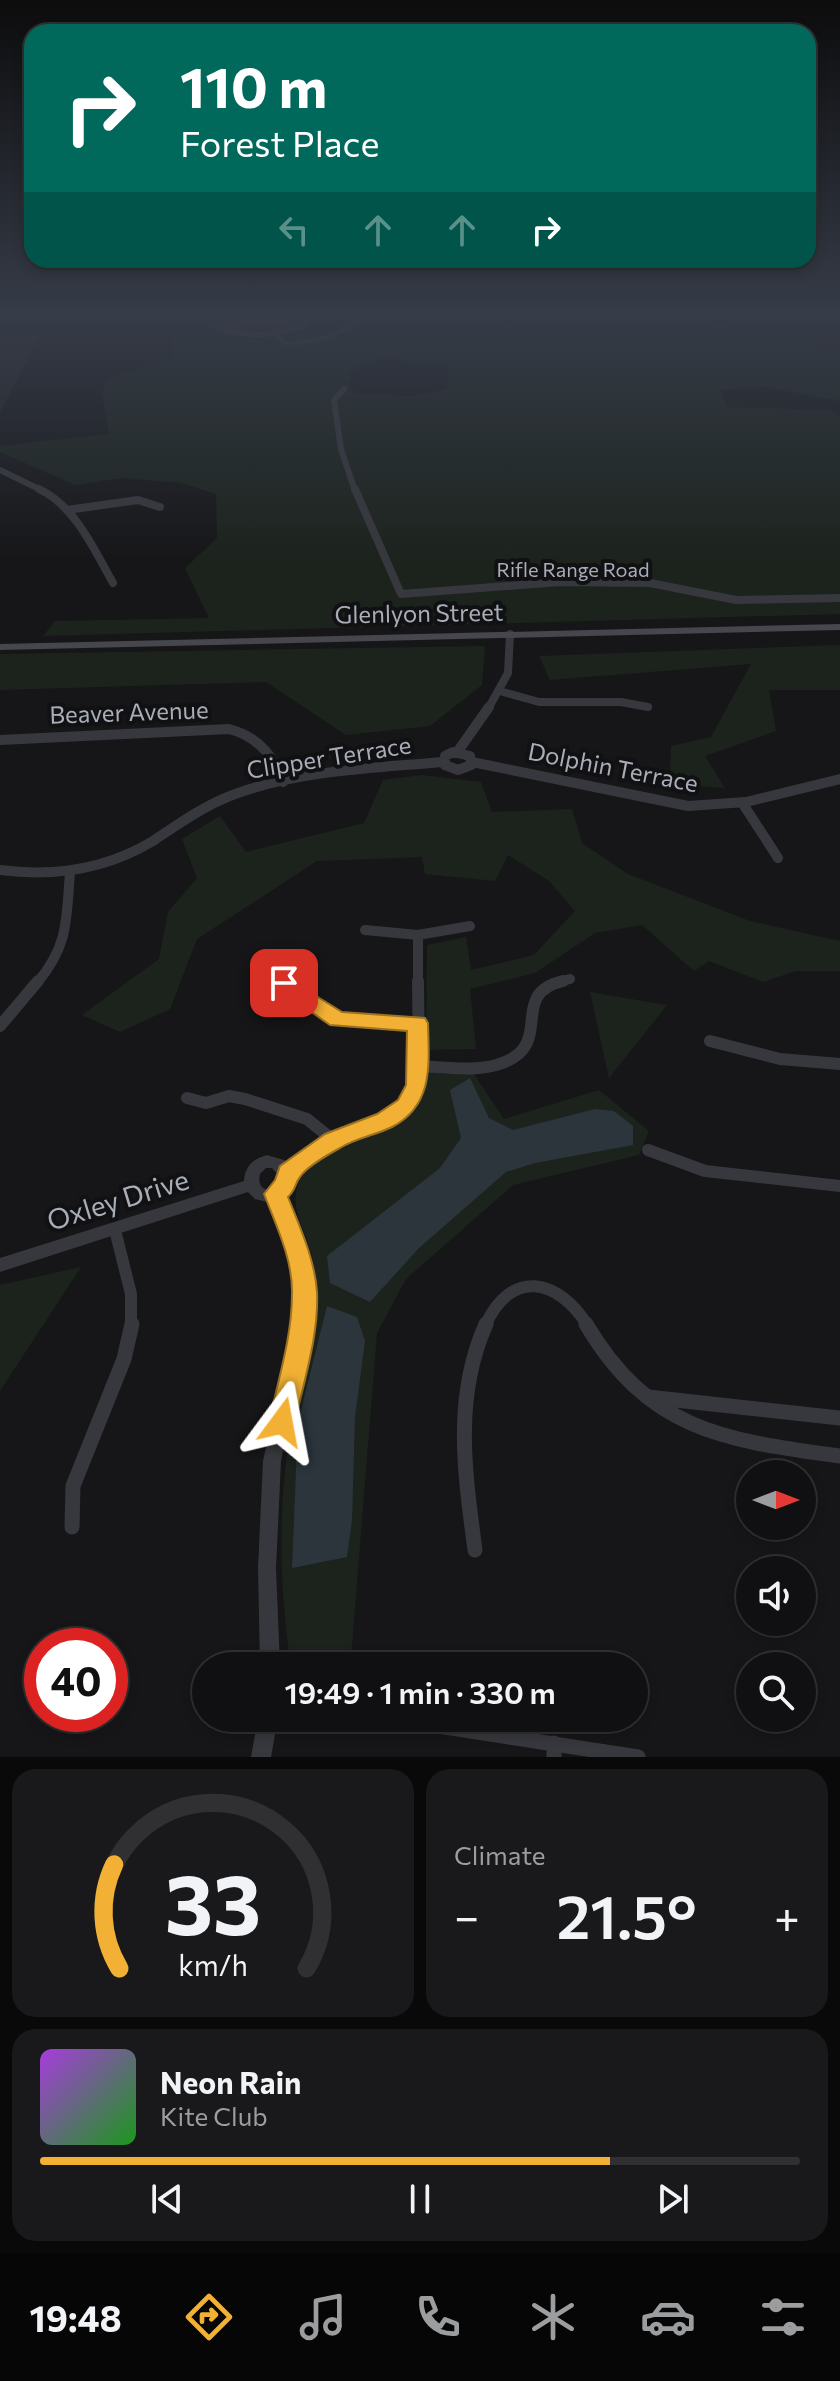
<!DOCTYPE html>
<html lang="en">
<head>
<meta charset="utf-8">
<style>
	:root { --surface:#101012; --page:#19191b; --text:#f1f3f6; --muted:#9c9d9f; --line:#303032; --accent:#f2b134 }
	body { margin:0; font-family:Commissioner,sans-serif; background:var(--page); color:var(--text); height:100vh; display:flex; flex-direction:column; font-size:30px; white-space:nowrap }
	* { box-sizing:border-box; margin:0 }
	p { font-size:26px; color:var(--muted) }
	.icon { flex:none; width:44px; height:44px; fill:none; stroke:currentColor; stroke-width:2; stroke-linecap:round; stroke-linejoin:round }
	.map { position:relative; height:1757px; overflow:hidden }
	.drawer { display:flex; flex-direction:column; gap:12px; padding:12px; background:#09090a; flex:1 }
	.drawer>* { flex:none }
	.top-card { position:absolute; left:24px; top:24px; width:792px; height:244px; border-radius:24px; box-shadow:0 4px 12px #0003,0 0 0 2px var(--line); background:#00695c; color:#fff; overflow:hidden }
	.needle { width:52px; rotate:90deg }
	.buttons { position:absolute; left:736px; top:1460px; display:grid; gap:16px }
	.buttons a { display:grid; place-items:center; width:80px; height:80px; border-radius:50%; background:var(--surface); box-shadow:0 4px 12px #0003,0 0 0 2px var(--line); font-size:40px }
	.speed { position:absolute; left:24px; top:1628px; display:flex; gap:16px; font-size:40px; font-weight:700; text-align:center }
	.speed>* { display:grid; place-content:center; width:104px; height:104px; border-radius:50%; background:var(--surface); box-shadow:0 4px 12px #0003,0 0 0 2px var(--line); line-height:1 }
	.speed .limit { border:12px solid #d22; background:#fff; color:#111 }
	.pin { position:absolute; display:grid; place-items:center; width:68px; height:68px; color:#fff; margin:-34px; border-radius:16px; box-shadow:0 4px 12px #0006 }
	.me { position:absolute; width:88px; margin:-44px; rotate:13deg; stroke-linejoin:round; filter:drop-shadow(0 0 6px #0008) }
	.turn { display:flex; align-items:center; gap:28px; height:168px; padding:0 24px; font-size:36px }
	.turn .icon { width:104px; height:104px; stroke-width:2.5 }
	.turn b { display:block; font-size:56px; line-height:68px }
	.lanes { display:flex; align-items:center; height:76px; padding:0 24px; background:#0003; justify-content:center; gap:40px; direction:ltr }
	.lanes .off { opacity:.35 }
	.big { font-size:60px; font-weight:600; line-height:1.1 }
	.drawer .card { flex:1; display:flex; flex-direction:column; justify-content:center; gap:12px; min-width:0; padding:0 28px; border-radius:24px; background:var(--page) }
	.drawer .dial { align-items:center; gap:0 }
	.dial svg { height:208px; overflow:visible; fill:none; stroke:var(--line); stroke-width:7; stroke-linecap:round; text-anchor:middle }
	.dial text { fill:var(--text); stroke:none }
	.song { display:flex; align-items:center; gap:24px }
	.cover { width:96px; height:96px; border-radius:12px; background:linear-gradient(135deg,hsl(280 70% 55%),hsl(120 70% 35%)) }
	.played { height:8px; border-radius:4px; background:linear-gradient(90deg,var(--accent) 75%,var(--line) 75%) }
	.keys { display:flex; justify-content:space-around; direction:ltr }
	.heat { display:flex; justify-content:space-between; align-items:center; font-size:44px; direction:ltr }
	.drawer .tiles { flex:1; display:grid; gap:12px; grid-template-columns:1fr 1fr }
	.card:last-child { grid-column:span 2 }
	.trip { position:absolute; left:192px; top:1652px; width:456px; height:80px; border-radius:40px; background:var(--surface); box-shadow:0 4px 12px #0003,0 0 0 2px var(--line); font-weight:600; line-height:80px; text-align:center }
	.tab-bar { display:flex; height:128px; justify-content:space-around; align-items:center; background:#060607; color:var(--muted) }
	.tab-bar .icon { width:56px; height:56px }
	.tab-bar .selected { color:var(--accent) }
	.tab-bar b { font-size:36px; color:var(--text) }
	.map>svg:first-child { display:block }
</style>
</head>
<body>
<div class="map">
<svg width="840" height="1757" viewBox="0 0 840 1757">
	<rect width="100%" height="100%" fill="#161618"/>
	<!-- built -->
	<polygon fill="#222225" points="0,334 40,336 0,412"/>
	<!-- green -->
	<g fill="#1c231d" fill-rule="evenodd">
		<path d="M29,316H246L215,325L212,331C225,340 273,340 289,339L290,334L300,335L312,329L315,320L306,316H711L716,326L783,328L791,338L840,354V401L766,387L720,390L727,407L828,410L840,417V614L43,636L55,621L209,618L185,568L217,538L216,494L181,483L123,478L75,485L0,452V446L109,434L102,395L105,380L173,358L170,322ZM386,358L448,365L447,389L412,396L354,393L349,384L351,372L362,364Z"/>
		<polygon points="840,645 840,690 769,690 776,731 705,756 725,788 670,784 671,746 711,737 751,664 550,680 539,656"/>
		<polygon points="485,646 482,685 430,726 346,735 266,682 0,690 0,654"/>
		<polygon points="422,775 481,782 492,812 572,809 582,843 628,874 750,921 840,941 840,971 796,971 763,982 709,961 694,971 642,925 595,933 535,973 470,989 476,1049 426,1050 427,945 466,937 471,970 534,955 575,911 549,881 508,855 495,881 425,874 422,857 317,861 197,939 170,1009 120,1032 82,1015 159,959 168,912 197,878 182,839 220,816 246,852 364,823 383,780"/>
		<polygon points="590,992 667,1005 609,1078"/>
		<path d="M431,1071H472L504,1119L599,1090L649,1131L639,1155L513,1185L406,1279L377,1333L351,1657L353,1666H291C279,1585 277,1504 292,1423C299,1389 314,1352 315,1316C315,1298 317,1273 312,1256C306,1231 287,1205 300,1180C316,1151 386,1136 412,1108C422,1098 421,1081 431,1071Z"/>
		<polygon points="81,1267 0,1391 0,1285"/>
	</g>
	<!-- water -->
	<g fill="#2c353c">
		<polygon points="470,1078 489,1118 513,1130 595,1109 614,1111 633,1126 633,1145 535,1163 506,1172 419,1248 370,1302 330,1283 327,1256 440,1168 461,1138 450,1090"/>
		<polygon points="327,1306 357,1317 365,1341 355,1417 352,1520 347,1557 292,1568 298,1422"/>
	</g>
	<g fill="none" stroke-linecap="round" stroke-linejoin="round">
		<!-- minor-far4 -->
		<g stroke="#37383d" stroke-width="6">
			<polyline points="286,316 227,320 217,325 220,331 262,335 303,327 305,320 289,316"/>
			<polyline points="227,325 280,322"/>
			<polyline points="344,389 334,400 341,449 355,491"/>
			<polyline points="0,470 43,491"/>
		</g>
		<!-- minor-far3 -->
		<g stroke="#37383d" stroke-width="8">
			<path d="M39,489C75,506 94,549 113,583"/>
			<polyline points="355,489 401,594 560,582 650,583 736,600 840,598"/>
			<polyline points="67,510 138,500 160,507"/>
			<polyline points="503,692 539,702 621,702 648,707"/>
			<polyline points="488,709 508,673 510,634"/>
		</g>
		<!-- minor-far2 -->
		<g stroke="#37383d" stroke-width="10">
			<path d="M0,740L229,729C257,736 274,756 283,782"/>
			<polyline points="458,751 489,707"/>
			<polygon points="453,752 470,756 471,765 458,770 445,765 445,756"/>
			<polyline points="472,762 688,806 746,802 840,779"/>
			<polyline points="743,804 778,858"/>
			<path d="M0,870C54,877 105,870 153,841C180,823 206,804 238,793C303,770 375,768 443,762"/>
			<polyline points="365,930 418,935 470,926"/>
			<polyline points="418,935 418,983"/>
			<polyline points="269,979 283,983"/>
			<path d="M37,983C69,945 66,920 70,873"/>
			<polyline points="554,983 570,979"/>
		</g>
		<!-- minor-far1 -->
		<g stroke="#37383d" stroke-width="12">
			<polyline points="276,981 284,983 338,1020 417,1023"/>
			<polyline points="0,1026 38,981"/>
			<polyline points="710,1041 780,1059 840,1064"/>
			<path d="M419,1066C446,1067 479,1073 505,1062C554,1042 508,994 563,981"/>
			<polyline points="187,1098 206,1103 229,1096 245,1099 307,1119 333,1140"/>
			<polyline points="648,1150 705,1171 840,1186"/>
			<polyline points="288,1173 333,1140 396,1114 413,1096 419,1066 418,981"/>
			<polyline points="115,1230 131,1294 131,1326"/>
			<path d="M485,1326C511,1268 558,1278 588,1326"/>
		</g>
		<!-- minor -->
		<g stroke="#37383d" stroke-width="15">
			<path d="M586,1324C650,1432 725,1440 840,1456"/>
			<polyline points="648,1397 840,1418"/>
			<polyline points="72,1527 73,1486 124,1359 132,1324"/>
			<path d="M475,1550C465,1474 453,1398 486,1324"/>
			<polyline points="387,1718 638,1757"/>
			<polyline points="554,1743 554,1757"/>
		</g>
		<!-- tertiary -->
		<g fill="#37383d" fill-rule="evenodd">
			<path d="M361,316H369C344,336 315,346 283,345L274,335L279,334L285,341C314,342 338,333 361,316Z"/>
			<path d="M267,1155L284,1160C296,1172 296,1186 284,1198L310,1268L313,1308L281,1461L276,1568L280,1666H260L258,1568L263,1461L297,1308L294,1268L271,1203L255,1199L248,1192L0,1272V1258L244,1181C245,1166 253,1159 267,1155ZM266,1168H272L279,1176L278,1184L269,1190C260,1189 258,1182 260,1174Z"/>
			<polygon points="258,1718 278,1718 271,1757 251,1757"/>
		</g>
		<!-- secondary -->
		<polygon fill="#45474d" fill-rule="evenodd" points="840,624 840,630 0,650 0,644"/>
	</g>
	<!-- sky -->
	<linearGradient id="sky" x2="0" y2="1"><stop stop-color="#0c0c0d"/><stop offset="0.56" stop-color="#363c48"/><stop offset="1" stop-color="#363c48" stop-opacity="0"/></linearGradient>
	<rect width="840" height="562" fill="url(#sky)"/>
	<!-- route -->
	<path fill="#f2b134" stroke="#9d7322" stroke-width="2" d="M284,976L342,1012L425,1018L428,1023C429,1064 434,1105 392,1127C376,1135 356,1138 340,1148C329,1154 307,1166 300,1177C295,1183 296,1190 288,1197C300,1227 315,1260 317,1292C319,1335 304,1380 295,1422L291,1431L282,1435L272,1431L269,1422C278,1380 292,1337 292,1294C293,1260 276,1225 264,1194L275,1180L280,1166L325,1134L377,1114L398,1100L406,1085L407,1031L330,1025L277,988L275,983L277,978Z"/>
	<g text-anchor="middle" stroke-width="8" stroke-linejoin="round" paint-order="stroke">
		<!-- far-street labels -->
		<g font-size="20" fill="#a8adb8" stroke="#111113">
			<text x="573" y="577">Rifle Range Road</text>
		</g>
		<!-- street labels -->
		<g font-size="24" fill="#a8adb8" stroke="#111113">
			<text transform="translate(419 614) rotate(-1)" y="8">Glenlyon Street</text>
			<text transform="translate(129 713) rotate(-2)" y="8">Beaver Avenue</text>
			<text transform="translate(329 758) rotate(-9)" y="8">Clipper Terrace</text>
			<text transform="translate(613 768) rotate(11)" y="8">Dolphin Terrace</text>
		</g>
		<!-- near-street labels -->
		<g font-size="28" fill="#a8adb8" stroke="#111113">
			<text transform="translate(118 1200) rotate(-17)" y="10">Oxley Drive</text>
		</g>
	</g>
</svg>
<div class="buttons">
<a><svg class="needle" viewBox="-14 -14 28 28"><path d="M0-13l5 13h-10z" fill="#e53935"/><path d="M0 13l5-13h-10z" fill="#9c9d9f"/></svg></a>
<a><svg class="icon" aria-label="sound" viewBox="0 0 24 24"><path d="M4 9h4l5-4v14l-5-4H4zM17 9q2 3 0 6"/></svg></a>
<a><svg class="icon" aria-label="search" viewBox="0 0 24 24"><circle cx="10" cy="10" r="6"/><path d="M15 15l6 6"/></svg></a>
</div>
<div class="speed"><div class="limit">40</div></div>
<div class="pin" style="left:284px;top:983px;background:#d93025"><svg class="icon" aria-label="arrive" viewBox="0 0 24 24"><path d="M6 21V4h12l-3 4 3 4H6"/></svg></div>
<svg class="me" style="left:282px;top:1422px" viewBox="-20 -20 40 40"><path d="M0-17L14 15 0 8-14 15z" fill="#f2b134" stroke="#fff" stroke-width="4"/></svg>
<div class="trip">19:49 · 1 min · 330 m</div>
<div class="top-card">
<div class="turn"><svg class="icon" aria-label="right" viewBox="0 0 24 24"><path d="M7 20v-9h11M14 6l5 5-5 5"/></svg><div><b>110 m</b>Forest Place</div></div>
<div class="lanes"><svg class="icon off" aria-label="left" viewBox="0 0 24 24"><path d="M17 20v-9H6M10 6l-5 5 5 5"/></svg><svg class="icon off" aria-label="ahead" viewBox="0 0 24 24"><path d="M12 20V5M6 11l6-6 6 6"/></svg><svg class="icon off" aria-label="ahead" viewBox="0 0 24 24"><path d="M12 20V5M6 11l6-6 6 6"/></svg><svg class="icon" aria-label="right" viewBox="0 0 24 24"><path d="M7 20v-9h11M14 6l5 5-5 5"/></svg></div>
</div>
</div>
<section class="drawer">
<div class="tiles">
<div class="card dial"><svg viewBox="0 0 100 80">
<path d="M14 69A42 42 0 1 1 86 69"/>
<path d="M14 69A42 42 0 0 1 12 29" stroke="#f2b134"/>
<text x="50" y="56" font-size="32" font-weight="700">33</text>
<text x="50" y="72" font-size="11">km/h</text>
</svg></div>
<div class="card"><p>Climate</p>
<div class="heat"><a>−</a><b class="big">21.5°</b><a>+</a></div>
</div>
<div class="card">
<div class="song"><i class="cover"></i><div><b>Neon Rain</b><p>Kite Club</p></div></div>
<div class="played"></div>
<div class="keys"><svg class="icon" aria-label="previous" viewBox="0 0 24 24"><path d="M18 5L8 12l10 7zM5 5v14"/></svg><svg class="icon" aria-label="pause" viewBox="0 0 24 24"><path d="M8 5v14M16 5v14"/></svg><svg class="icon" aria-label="next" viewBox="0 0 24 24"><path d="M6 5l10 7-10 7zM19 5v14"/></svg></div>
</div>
</div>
</section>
<nav class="tab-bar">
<b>19:48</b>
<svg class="icon selected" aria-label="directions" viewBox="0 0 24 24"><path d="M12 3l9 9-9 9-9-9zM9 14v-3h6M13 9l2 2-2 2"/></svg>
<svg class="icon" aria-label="music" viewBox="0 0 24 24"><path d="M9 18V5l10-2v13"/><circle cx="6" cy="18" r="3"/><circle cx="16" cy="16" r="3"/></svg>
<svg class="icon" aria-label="phone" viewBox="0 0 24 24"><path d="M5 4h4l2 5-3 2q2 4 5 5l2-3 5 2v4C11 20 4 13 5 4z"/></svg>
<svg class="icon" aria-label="climate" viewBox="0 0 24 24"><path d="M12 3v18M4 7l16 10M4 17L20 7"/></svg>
<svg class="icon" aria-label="car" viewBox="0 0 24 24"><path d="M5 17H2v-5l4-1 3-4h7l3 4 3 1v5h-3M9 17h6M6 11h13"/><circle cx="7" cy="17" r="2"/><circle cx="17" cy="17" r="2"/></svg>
<svg class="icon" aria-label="filters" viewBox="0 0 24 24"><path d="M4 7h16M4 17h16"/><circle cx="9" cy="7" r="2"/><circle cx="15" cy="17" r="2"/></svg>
</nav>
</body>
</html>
